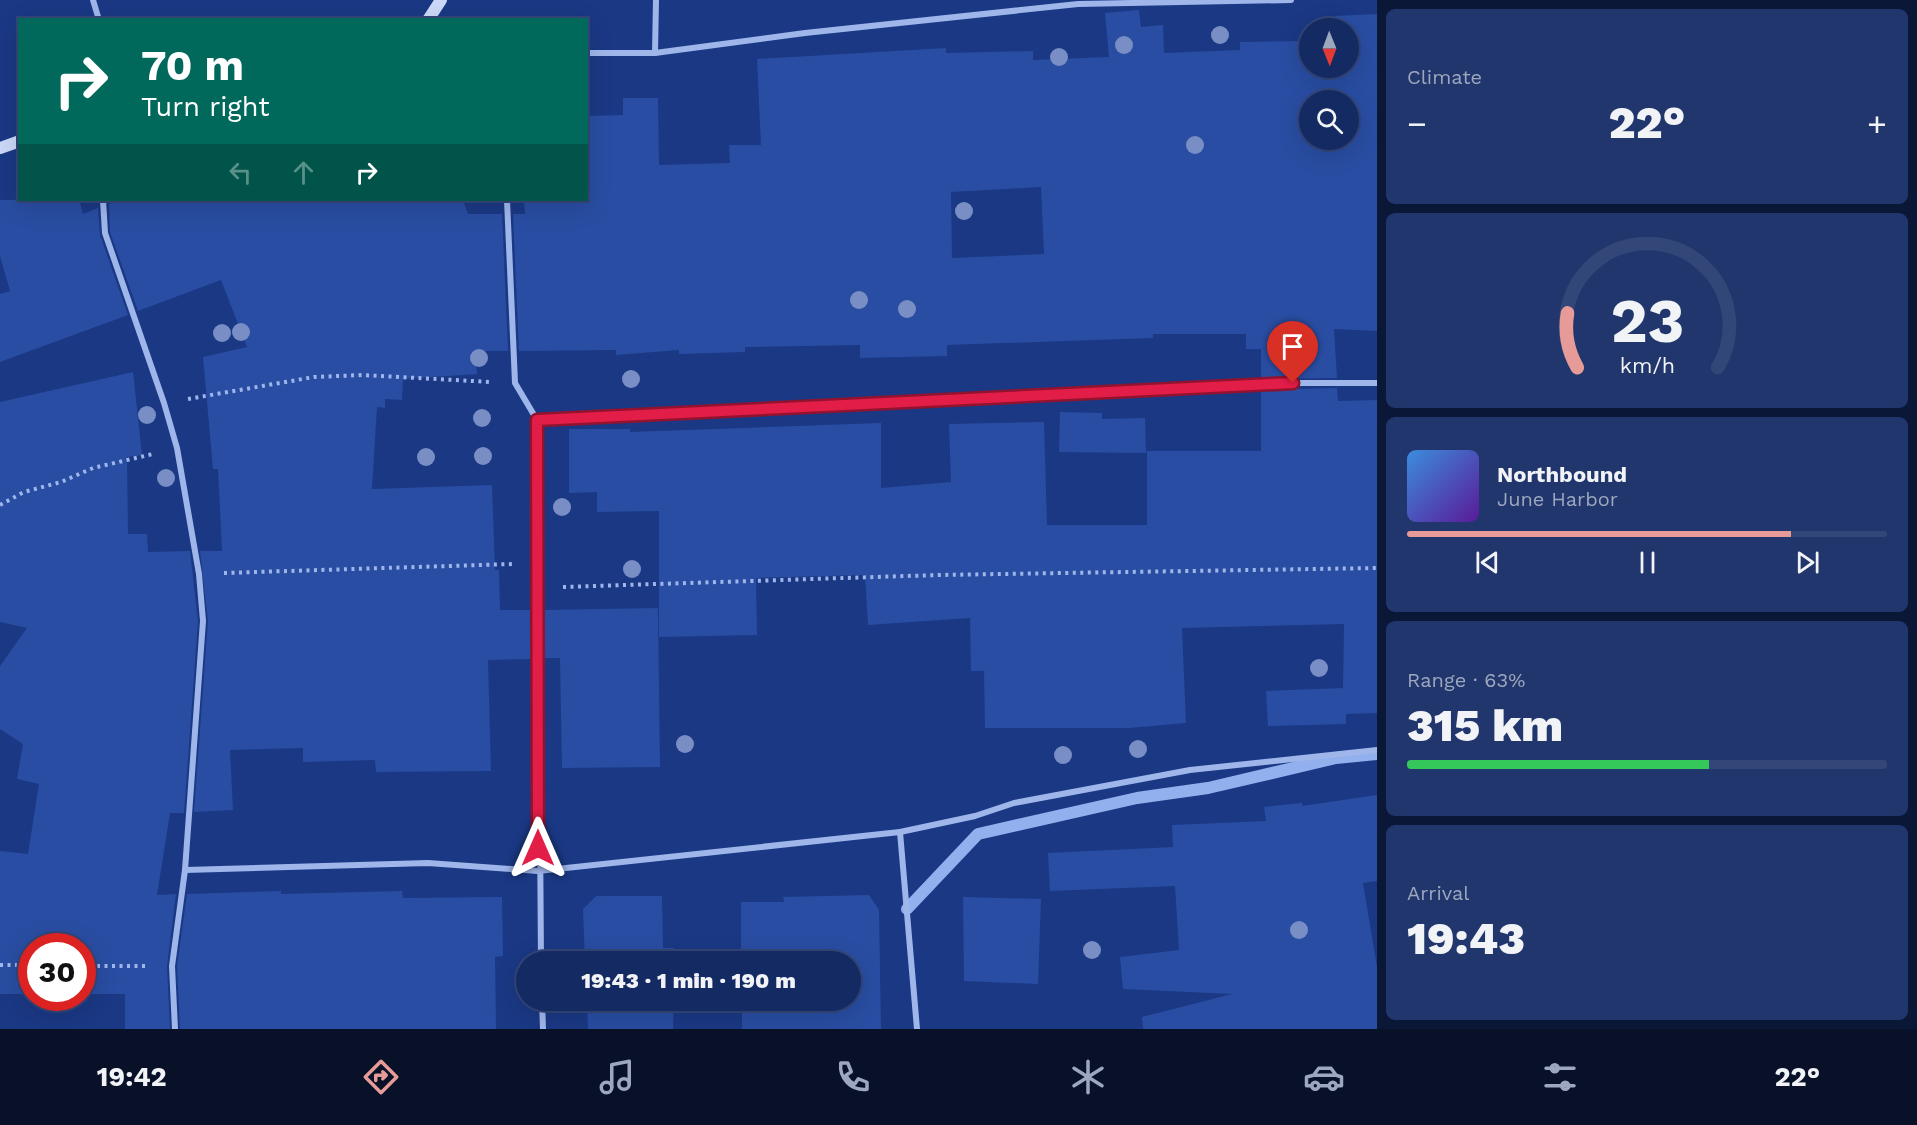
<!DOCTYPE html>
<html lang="en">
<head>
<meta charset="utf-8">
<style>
	:root { --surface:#142a63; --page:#21366c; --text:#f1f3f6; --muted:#9da7be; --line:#334678; --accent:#e69b98 }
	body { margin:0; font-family:"Work Sans",sans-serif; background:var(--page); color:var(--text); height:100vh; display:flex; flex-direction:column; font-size:22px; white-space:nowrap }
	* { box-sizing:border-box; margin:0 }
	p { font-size:20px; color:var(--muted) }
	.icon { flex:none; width:33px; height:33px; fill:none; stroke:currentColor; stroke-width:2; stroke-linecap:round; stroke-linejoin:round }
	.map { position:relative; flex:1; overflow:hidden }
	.sheet { display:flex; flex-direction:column; gap:9px; padding:9px; background:#0b1736; width:540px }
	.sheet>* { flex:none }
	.banner { position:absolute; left:18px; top:18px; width:570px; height:183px; border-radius:0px; box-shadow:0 6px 24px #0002,0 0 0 2px var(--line); background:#00695c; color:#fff; overflow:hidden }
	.needle { width:39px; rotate:179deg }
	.buttons { position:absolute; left:1299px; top:18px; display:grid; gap:12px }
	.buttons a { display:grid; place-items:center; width:60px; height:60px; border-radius:50%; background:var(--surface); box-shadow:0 6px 24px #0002,0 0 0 2px var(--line); font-size:30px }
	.speed { position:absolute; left:18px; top:933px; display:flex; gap:12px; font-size:30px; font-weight:700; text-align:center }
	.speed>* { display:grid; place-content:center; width:78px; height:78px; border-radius:50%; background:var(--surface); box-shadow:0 6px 24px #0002,0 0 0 2px var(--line); line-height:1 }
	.speed .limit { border:9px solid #d22; background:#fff; color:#111 }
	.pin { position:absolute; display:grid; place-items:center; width:51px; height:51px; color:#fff; margin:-62px -26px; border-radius:50% 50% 50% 0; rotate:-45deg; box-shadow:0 0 6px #0007 }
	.pin .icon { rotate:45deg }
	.me { position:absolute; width:66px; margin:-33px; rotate:0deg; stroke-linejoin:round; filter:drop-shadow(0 0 4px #0008) }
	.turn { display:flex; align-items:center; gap:21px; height:126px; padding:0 24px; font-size:27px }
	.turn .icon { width:78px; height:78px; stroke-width:2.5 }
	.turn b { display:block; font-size:42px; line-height:51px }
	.lanes { display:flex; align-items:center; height:57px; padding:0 24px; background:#0003; justify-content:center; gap:30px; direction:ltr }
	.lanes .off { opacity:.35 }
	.big { font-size:45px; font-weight:800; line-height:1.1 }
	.sheet .card { flex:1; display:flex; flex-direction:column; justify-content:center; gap:9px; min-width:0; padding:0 21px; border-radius:9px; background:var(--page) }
	.sheet .dial { align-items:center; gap:0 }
	.dial svg { height:156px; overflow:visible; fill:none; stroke:var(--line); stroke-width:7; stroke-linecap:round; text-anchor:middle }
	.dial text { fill:var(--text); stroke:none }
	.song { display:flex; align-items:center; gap:18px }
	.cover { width:72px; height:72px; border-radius:9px; background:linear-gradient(135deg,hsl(210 70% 55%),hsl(270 70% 35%)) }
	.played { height:6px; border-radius:3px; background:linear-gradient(90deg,var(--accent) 80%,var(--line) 80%) }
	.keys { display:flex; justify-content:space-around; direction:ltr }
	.heat { display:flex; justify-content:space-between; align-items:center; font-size:33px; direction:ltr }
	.charge { height:9px; border-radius:4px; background:linear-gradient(90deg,#34c759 63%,var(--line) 0) }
	.trip { position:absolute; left:516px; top:951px; width:345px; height:60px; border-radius:30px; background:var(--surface); box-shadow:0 6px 24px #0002,0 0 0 2px var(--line); font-weight:800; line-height:60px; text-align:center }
	.menu { display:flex; height:96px; justify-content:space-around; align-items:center; background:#081128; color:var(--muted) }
	.menu .icon { width:42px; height:42px }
	.menu .selected { color:var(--accent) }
	.menu b { font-size:27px; color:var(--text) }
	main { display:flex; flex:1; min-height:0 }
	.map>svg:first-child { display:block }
</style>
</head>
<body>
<main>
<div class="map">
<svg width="1377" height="1029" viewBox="0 0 1377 1029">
	<rect width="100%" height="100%" fill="#1a3884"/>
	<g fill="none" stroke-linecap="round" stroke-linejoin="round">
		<!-- stream -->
		<polyline stroke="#92afee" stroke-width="12" points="907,909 978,834 1137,798 1208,788 1336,758 1377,754"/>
	</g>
	<!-- building -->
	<g fill="#294da2" fill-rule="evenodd">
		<path d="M1139,10L1141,27L1163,25L1164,53L1240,50V42L1310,41V68H1348V28H1336L1335,16L1377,14V331L1334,329L1337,378L1261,379V349H1246V334H1153V338L947,345V356L860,358V345L745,347V352L679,354V350L616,355V350L519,351L513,214H525L524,200H586V116L623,115V98H658L659,165L730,163L729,145H761L757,59L946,48V53L1033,51V60L1109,57L1105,13ZM1310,100H1348V140H1310ZM1041,187L1044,254L952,258L951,192Z"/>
		<polygon points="0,200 79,200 83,214 98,208 100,235 128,315 0,362 0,294 10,291 0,256"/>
		<polygon points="122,200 463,200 468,214 502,214 508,351 475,351 477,374 403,379 402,400 385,399 385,408 377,407 372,489 492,485 495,570 499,570 500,610 533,610 534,659 488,660 491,771 376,772 375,760 303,762 303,748 230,750 233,810 194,812 208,621 200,551 222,551 218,469 213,469 203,357 247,347 221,280 138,311 110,232 109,204"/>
		<polygon points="133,372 142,455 127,457 128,534 147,534 148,552 190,551 198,621 184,813 170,813 157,895 176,894 167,966 170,1029 125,1029 125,994 82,994 82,946 32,946 32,994 0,994 0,851 28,854 39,784 17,779 23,744 0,729 0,666 27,628 0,622 0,402"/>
		<polygon points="1337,388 1338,401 1377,400 1377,713 1346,714 1346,724 1268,726 1266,691 1343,688 1344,624 1182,628 1186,723 1129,728 985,728 984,671 971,671 970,618 868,625 865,575 756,578 757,635 659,637 659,511 597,512 597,492 569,493 569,429 630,429 630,432 881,423 881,488 951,482 949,424 1044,422 1047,525 1147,525 1147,451 1261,451 1261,390"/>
		<polygon points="1060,412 1102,413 1102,419 1145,418 1146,453 1059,452"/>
		<polygon points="658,608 660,767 562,768 560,658 544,658 544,610"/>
		<polygon points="1377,795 1377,881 1363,883 1377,967 1377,1029 1143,1029 1142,1017 1232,994 1123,989 1120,957 1179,950 1175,886 1050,891 1048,853 1173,847 1172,825 1266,821 1264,807 1302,803 1302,806"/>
		<polygon points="281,891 281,894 402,891 403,898 502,897 503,956 495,957 496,1029 180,1029 177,966 187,894"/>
		<polygon points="869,895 879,910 881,1029 742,1029 742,1000 850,1000 850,962 741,962 741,902 784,902 783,897"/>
		<polygon points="596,896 662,896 663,948 674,948 674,962 585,962 583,909"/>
		<polygon points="963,897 1041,899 1038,984 964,981"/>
		<polygon points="587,1000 674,1000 673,1029 588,1029"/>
	</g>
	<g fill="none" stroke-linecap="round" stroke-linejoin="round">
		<!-- path -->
		<g stroke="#9fb6eb" stroke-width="4" stroke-dasharray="3 4.5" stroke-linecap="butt">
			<polyline points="188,399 314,377 362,375 491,382"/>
			<polyline points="0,505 24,492 61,482 93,468 153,454"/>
			<polyline points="224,573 513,564"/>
			<polyline points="563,587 938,575 1377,568"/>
			<polyline points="0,965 32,965"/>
			<polyline points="82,966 148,966"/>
		</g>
		<!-- street -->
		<g stroke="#9fb6eb" stroke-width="6">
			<polyline points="93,0 99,20"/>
			<polyline points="586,53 655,53 805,33 1078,4 1291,0"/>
			<polyline points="655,53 656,0"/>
			<polyline points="103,200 105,233 164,403 177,448 199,574 203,621 185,870 172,966 175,1029"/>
			<polyline points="507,200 515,383 537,420 541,962"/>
			<polyline points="537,420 1292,383 1377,383"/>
			<polyline points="900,832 917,1029"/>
			<polyline points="185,870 428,863 538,871 900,832 975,816 1014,803 1190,770 1377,750"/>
			<polyline points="542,1000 543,1029"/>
		</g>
		<!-- secondary -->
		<g stroke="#cbd8f8" stroke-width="12">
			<polyline points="428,20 441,0"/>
			<polyline points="0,148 20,141"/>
		</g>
	</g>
	<!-- trees -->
	<g fill="#788ec4">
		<circle cx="1220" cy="35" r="9"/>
		<circle cx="1124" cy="45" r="9"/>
		<circle cx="1059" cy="57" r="9"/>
		<circle cx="1195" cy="145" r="9"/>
		<circle cx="964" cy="211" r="9"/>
		<circle cx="859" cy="300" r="9"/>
		<circle cx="907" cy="309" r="9"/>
		<circle cx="241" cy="332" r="9"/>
		<circle cx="222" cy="333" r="9"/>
		<circle cx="479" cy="358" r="9"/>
		<circle cx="631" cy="379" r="9"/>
		<circle cx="147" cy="415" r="9"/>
		<circle cx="482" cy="418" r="9"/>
		<circle cx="483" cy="456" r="9"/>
		<circle cx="426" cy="457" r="9"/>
		<circle cx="166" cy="478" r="9"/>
		<circle cx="562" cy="507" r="9"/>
		<circle cx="632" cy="569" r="9"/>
		<circle cx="1319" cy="668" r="9"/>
		<circle cx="685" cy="744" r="9"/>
		<circle cx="1138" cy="749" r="9"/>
		<circle cx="1063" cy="755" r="9"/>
		<circle cx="1299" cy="930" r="9"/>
		<circle cx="1092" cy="950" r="9"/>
	</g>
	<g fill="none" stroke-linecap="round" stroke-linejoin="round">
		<!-- route casing -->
		<g stroke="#92132f" stroke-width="15">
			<polyline id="route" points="538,848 537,420 1293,383"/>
		</g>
		<!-- route -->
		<use href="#route" stroke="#e11d48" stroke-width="10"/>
	</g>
</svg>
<div class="buttons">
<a><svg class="needle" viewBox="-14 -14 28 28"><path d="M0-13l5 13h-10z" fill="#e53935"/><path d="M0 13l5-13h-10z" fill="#9da7be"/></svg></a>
<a><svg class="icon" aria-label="search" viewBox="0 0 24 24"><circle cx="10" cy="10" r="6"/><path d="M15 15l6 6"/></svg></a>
</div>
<div class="speed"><div class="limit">30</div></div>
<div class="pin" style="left:1293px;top:383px;background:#d93025"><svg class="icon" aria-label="arrive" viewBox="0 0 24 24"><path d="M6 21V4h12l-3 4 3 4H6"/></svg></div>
<svg class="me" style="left:538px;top:848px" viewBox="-20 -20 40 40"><path d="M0-17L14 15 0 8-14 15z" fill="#e11d48" stroke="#fff" stroke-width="4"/></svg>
<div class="trip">19:43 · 1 min · 190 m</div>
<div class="banner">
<div class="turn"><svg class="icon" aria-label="right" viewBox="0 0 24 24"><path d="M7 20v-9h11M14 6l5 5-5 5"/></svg><div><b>70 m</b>Turn right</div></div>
<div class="lanes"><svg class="icon off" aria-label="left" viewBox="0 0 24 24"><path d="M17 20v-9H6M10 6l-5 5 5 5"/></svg><svg class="icon off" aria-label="ahead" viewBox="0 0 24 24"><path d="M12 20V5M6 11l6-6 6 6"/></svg><svg class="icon" aria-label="right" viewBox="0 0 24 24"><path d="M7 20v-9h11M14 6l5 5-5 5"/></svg></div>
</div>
</div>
<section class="sheet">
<div class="card"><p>Climate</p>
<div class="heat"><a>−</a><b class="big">22°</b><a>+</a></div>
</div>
<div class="card dial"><svg viewBox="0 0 100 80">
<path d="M14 69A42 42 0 1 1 86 69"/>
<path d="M14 69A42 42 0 0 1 9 41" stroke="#e69b98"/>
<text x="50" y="56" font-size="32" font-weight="700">23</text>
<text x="50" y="72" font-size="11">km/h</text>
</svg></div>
<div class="card">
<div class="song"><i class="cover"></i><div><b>Northbound</b><p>June Harbor</p></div></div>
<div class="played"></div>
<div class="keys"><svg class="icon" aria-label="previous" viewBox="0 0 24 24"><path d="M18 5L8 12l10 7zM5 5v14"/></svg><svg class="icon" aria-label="pause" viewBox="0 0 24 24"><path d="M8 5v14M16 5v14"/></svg><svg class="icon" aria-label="next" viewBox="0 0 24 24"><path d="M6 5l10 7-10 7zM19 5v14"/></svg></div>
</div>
<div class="card"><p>Range · 63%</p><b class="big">315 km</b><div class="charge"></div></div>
<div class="card"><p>Arrival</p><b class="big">19:43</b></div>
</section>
</main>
<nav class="menu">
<b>19:42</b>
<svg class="icon selected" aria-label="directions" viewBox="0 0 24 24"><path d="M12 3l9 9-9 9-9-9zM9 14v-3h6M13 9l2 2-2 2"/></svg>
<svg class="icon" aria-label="music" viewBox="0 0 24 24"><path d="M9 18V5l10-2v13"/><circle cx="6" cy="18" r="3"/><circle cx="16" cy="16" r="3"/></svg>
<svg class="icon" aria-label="phone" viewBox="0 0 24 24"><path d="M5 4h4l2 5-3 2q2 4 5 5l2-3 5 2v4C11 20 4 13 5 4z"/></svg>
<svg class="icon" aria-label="climate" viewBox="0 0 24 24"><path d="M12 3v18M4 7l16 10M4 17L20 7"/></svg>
<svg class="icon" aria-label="car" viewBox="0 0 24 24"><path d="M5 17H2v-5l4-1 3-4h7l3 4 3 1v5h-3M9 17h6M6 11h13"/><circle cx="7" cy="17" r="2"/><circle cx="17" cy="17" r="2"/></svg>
<svg class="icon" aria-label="filters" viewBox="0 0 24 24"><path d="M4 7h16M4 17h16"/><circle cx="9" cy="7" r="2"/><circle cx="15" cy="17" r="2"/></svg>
<b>22°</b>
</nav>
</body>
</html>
